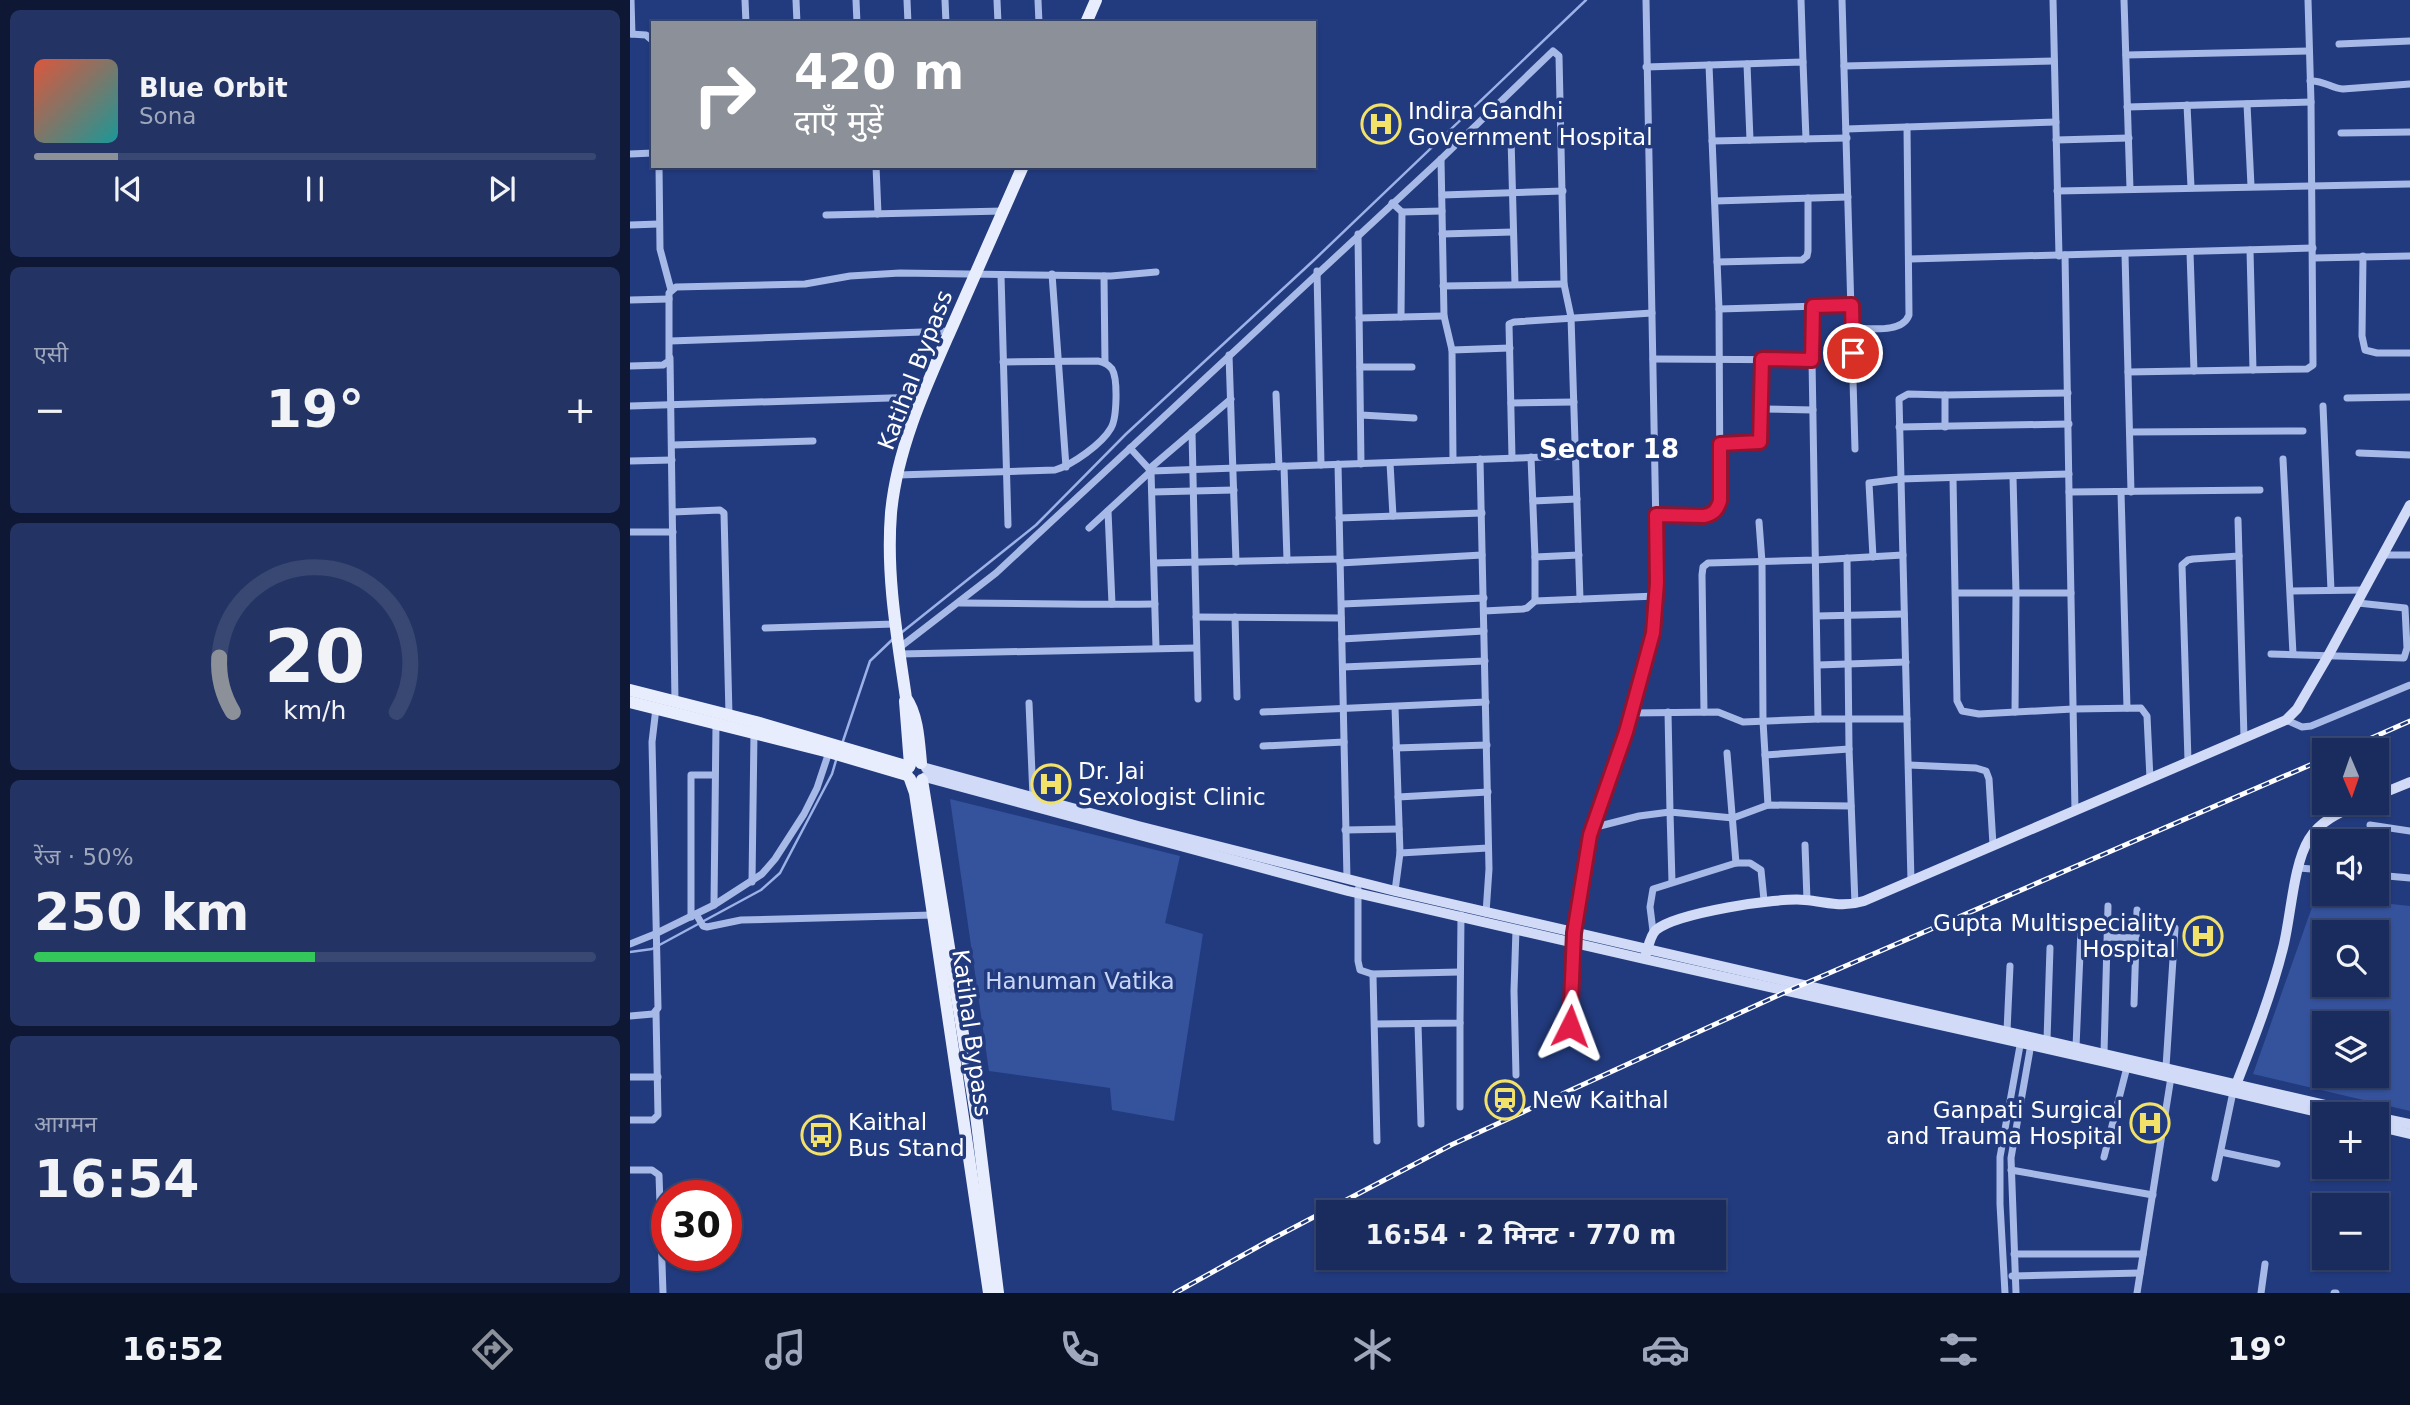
<!DOCTYPE html>
<html lang="hi">
<head>
<meta charset="utf-8">
<style>
	:root { --surface:#1a2c5e; --page:#233464; --text:#f1f3f6; --muted:#9fa7bc; --line:#384873; --accent:#8c9099 }
	body { margin:0; font-family:"DejaVu Sans","Noto Sans Devanagari",sans-serif; background:var(--page); color:var(--text); height:100vh; display:flex; flex-direction:column; font-size:26px; white-space:nowrap }
	* { box-sizing:border-box; margin:0 }
	p { font-size:23px; color:var(--muted) }
	.icon { flex:none; width:38px; height:38px; fill:none; stroke:currentColor; stroke-width:2; stroke-linecap:round; stroke-linejoin:round }
	.map { position:relative; flex:1; overflow:hidden }
	.drawer { display:flex; flex-direction:column; gap:10px; padding:10px; background:#0e1834; width:630px }
	.drawer>* { flex:none }
	.banner { position:absolute; left:21px; top:21px; width:665px; height:147px; border-radius:0px; box-shadow:0 2px 5px #0004,0 0 0 2px var(--line); background:#8c9099; color:#fff; overflow:hidden }
	.needle { width:46px; rotate:178deg }
	.tools { position:absolute; left:1682px; top:738px; display:grid; gap:14px }
	.tools a { display:grid; place-items:center; width:77px; height:77px; border-radius:0px; background:var(--surface); box-shadow:0 2px 5px #0004,0 0 0 2px var(--line); font-size:35px }
	.speed { position:absolute; left:21px; top:1180px; display:flex; gap:14px; font-size:35px; font-weight:700; text-align:center }
	.speed>* { display:grid; place-content:center; width:91px; height:91px; border-radius:50%; background:var(--surface); box-shadow:0 2px 5px #0004,0 0 0 2px var(--line); line-height:1 }
	.speed .limit { border:10px solid #d22; background:#fff; color:#111 }
	.pin { position:absolute; display:grid; place-items:center; width:60px; height:60px; color:#fff; margin:-30px; border:4px solid #fff; border-radius:50%; box-shadow:0 2px 7px #0007 }
	.me { position:absolute; width:77px; margin:-38px; rotate:3deg; stroke-linejoin:round; filter:drop-shadow(0 0 5px #0008) }
	.turn { display:flex; align-items:center; gap:24px; height:147px; padding:0 28px; font-size:32px }
	.turn .icon { width:91px; height:91px; stroke-width:2.5 }
	.turn b { display:block; font-size:49px; line-height:60px }
	.big { font-size:52px; font-weight:700; line-height:1.1 }
	.drawer .tile { flex:1; display:flex; flex-direction:column; justify-content:center; gap:10px; min-width:0; padding:0 24px; border-radius:10px; background:var(--page) }
	.drawer .dial { align-items:center; gap:0 }
	.dial svg { height:182px; overflow:visible; fill:none; stroke:var(--line); stroke-width:7; stroke-linecap:round; text-anchor:middle }
	.dial text { fill:var(--text); stroke:none }
	.song { display:flex; align-items:center; gap:21px }
	.cover { width:84px; height:84px; border-radius:10px; background:linear-gradient(135deg,hsl(10 70% 55%),hsl(180 70% 35%)) }
	.played { height:7px; border-radius:4px; background:linear-gradient(90deg,var(--accent) 15%,var(--line) 15%) }
	.keys { display:flex; justify-content:space-around; direction:ltr }
	.heat { display:flex; justify-content:space-between; align-items:center; font-size:38px; direction:ltr }
	.charge { height:10px; border-radius:5px; background:linear-gradient(90deg,#34c759 50%,var(--line) 0) }
	.trip { position:absolute; left:686px; top:1200px; width:410px; height:70px; border-radius:0px; background:var(--surface); box-shadow:0 2px 5px #0004,0 0 0 2px var(--line); font-weight:700; line-height:70px; text-align:center }
	.dock { display:flex; height:112px; justify-content:space-around; align-items:center; background:#0a1226; color:var(--muted) }
	.dock .icon { width:49px; height:49px }
	.dock .current { color:var(--accent) }
	.dock b { font-size:32px; color:var(--text) }
	main { display:flex; flex:1; min-height:0 }
	.map>svg:first-child { display:block }
</style>
</head>
<body>
<main>
<section class="drawer">
<div class="tile">
<div class="song"><i class="cover"></i><div><b>Blue Orbit</b><p>Sona</p></div></div>
<div class="played"></div>
<div class="keys"><svg class="icon" aria-label="previous" viewBox="0 0 24 24"><path d="M18 5L8 12l10 7zM5 5v14"/></svg><svg class="icon" aria-label="pause" viewBox="0 0 24 24"><path d="M8 5v14M16 5v14"/></svg><svg class="icon" aria-label="next" viewBox="0 0 24 24"><path d="M6 5l10 7-10 7zM19 5v14"/></svg></div>
</div>
<div class="tile"><p>एसी</p>
<div class="heat"><a>−</a><b class="big">19°</b><a>+</a></div>
</div>
<div class="tile dial"><svg viewBox="0 0 100 80">
<path d="M14 69A42 42 0 1 1 86 69"/>
<path d="M14 69A42 42 0 0 1 8 45" stroke="#8c9099"/>
<text x="50" y="56" font-size="32" font-weight="700">20</text>
<text x="50" y="72" font-size="11">km/h</text>
</svg></div>
<div class="tile"><p>रेंज · 50%</p><b class="big">250 km</b><div class="charge"></div></div>
<div class="tile"><p>आगमन</p><b class="big">16:54</b></div>
</section>
<div class="map">
<svg width="1780" height="1293" viewBox="0 0 1780 1293">
	<rect width="100%" height="100%" fill="#223b7e"/>
	<!-- green -->
	<g fill="#35529c" fill-rule="evenodd">
		<polygon points="320,799 550,856 535,923 573,934 544,1121 482,1110 480,1088 359,1071"/>
		<path d="M1686,896L1780,906V1111L1623,1074ZM1694,933H1746V985H1694ZM1694,1024H1746V1076H1694Z"/>
	</g>
	<g fill="none" stroke-linecap="round" stroke-linejoin="round">
		<!-- stream -->
		<g stroke="#9bb1e8" stroke-width="2.5">
			<polyline points="271,633 406,525 496,434 683,261 956,0"/>
			<polyline points="212,744 240,661 263,639"/>
			<polyline points="0,952 22,949 131,890 150,873 202,774 207,757"/>
		</g>
		<!-- street -->
		<g stroke="#a7b9e7" stroke-width="7">
			<polyline points="1,0 2,34"/>
			<polyline points="115,0 116,23"/>
			<polyline points="166,0 167,23"/>
			<polyline points="226,0 227,23"/>
			<polyline points="277,0 278,23"/>
			<polyline points="315,0 316,23"/>
			<polyline points="367,0 368,23"/>
			<polyline points="408,0 409,23"/>
			<polyline points="1171,0 1173,62"/>
			<polyline points="1212,0 1225,449"/>
			<polyline points="1423,0 1429,256"/>
			<polyline points="1494,0 1500,189"/>
			<polyline points="0,34 16,35 23,41"/>
			<polyline points="1709,44 1780,41"/>
			<polyline points="1496,55 1679,51"/>
			<polyline points="1117,64 1120,140"/>
			<polyline points="1214,66 1424,61"/>
			<polyline points="1016,67 1173,62 1176,139"/>
			<path d="M1680,81C1693,80 1701,88 1713,89L1780,84"/>
			<polyline points="1617,104 1621,186"/>
			<polyline points="1557,105 1561,187"/>
			<polyline points="1497,107 1681,102"/>
			<polyline points="1216,129 1426,122"/>
			<polyline points="1711,133 1780,132"/>
			<polyline points="881,138 885,284"/>
			<polyline points="1426,140 1499,138"/>
			<polyline points="1082,141 1217,138"/>
			<polyline points="0,154 23,153"/>
			<polyline points="811,159 814,316 822,350"/>
			<polyline points="29,166 30,249 41,290"/>
			<polyline points="246,166 248,214"/>
			<polyline points="1427,191 1780,184"/>
			<polyline points="812,195 933,191"/>
			<polyline points="1085,201 1218,197"/>
			<polyline points="762,203 772,212 771,317"/>
			<polyline points="772,212 812,211"/>
			<polyline points="196,215 373,211"/>
			<polyline points="0,225 29,224"/>
			<polyline points="728,234 731,464"/>
			<polyline points="812,234 883,232"/>
			<polyline points="1620,250 1623,370"/>
			<polyline points="1560,252 1564,371"/>
			<polyline points="1495,254 1501,492"/>
			<polyline points="1435,255 1439,492 1630,490"/>
			<polyline points="1733,256 1732,336 1735,350 1747,353 1780,353"/>
			<polyline points="1683,258 1780,256"/>
			<polyline points="1280,259 1683,248"/>
			<polyline points="1087,262 1172,260 1177,256 1178,251 1178,198"/>
			<polyline points="687,271 691,465"/>
			<polyline points="422,274 436,467"/>
			<polyline points="371,275 378,525"/>
			<polyline points="474,276 475,363"/>
			<polyline points="813,286 934,284"/>
			<polyline points="0,300 39,299"/>
			<polyline points="1183,306 1182,360 1188,719"/>
			<polyline points="1089,309 1222,305"/>
			<polyline points="729,318 814,316"/>
			<path d="M1222,328C1239,328 1272,334 1279,315L1277,127"/>
			<polyline points="40,341 320,331"/>
			<polyline points="599,355 606,562"/>
			<polyline points="40,358 45,702"/>
			<polyline points="1023,359 1182,360"/>
			<polyline points="0,366 33,365 39,361 39,293 46,287 175,284 220,276 270,273 481,276 526,272"/>
			<polyline points="730,367 782,367"/>
			<polyline points="1498,372 1677,369 1683,365 1681,102 1678,0"/>
			<polyline points="646,394 649,467"/>
			<polyline points="1315,395 1315,427"/>
			<polyline points="1717,398 1780,397"/>
			<polyline points="881,403 944,402"/>
			<polyline points="0,406 292,397"/>
			<polyline points="1693,406 1701,590"/>
			<polyline points="1132,409 1183,410"/>
			<polyline points="731,415 784,418"/>
			<polyline points="1269,427 1439,424"/>
			<polyline points="562,432 568,699"/>
			<polyline points="1500,432 1673,431"/>
			<polyline points="1090,444 1130,442 1132,359"/>
			<polyline points="42,445 183,441"/>
			<polyline points="500,448 521,471 946,456"/>
			<polyline points="1729,453 1780,455"/>
			<polyline points="901,457 905,557 905,601"/>
			<polyline points="882,458 879,324 884,322 1022,313"/>
			<polyline points="850,459 859,869 856,913"/>
			<polyline points="1653,459 1663,654"/>
			<polyline points="823,460 822,350 880,348"/>
			<polyline points="0,461 42,460"/>
			<polyline points="760,463 763,516"/>
			<polyline points="708,464 717,879"/>
			<polyline points="654,466 657,560"/>
			<polyline points="519,469 601,399"/>
			<polyline points="521,471 526,648"/>
			<path d="M268,475L425,470C442,465 472,444 481,428C487,418 488,379 482,369C478,364 474,362 468,361L373,362"/>
			<polyline points="1383,477 1386,593 1385,712"/>
			<polyline points="1323,478 1327,701 1332,711 1349,714 1443,709 1511,708 1517,716 1520,779"/>
			<polyline points="522,492 604,490"/>
			<polyline points="1439,492 1445,811"/>
			<polyline points="1491,492 1497,708"/>
			<polyline points="903,501 947,499"/>
			<polyline points="478,511 482,604"/>
			<polyline points="43,512 90,510 94,513 99,715"/>
			<polyline points="1026,515 1080,515 1088,509 1090,501 1089,309 1079,65"/>
			<polyline points="709,518 852,513"/>
			<polyline points="1608,520 1614,738"/>
			<polyline points="1129,522 1132,562 1133,721 1138,805"/>
			<polyline points="459,528 521,471"/>
			<polyline points="0,532 43,532"/>
			<polyline points="1754,555 1780,555"/>
			<polyline points="905,557 949,555"/>
			<polyline points="1243,557 1239,483 1270,479 1439,474"/>
			<polyline points="1217,558 1219,749 1225,904"/>
			<polyline points="524,563 710,559"/>
			<polyline points="710,563 852,555"/>
			<polyline points="1661,591 1734,590"/>
			<polyline points="1327,593 1441,593"/>
			<path d="M330,603C395,603 460,605 525,604"/>
			<polyline points="712,604 854,598"/>
			<polyline points="854,611 893,609 897,608 905,601 1026,596"/>
			<polyline points="1187,616 1274,614"/>
			<polyline points="566,617 711,618"/>
			<polyline points="605,617 607,697"/>
			<polyline points="135,628 265,624"/>
			<polyline points="712,639 854,631"/>
			<polyline points="269,648 366,573 811,159 923,51 929,56 934,284 941,317 950,599"/>
			<polyline points="270,654 566,648"/>
			<polyline points="1641,654 1774,658 1777,648 1775,608 1728,603"/>
			<polyline points="1188,665 1276,662"/>
			<polyline points="713,667 855,661"/>
			<polyline points="399,703 403,797"/>
			<polyline points="633,712 856,702"/>
			<polyline points="1038,712 1040,812 1103,818 1138,805 1221,806"/>
			<polyline points="1074,712 1072,575 1073,567 1078,563 1186,560 1273,555"/>
			<polyline points="1001,713 1088,712 1113,722 1188,719 1277,719"/>
			<polyline points="1656,720 1672,727 1681,726 1780,685"/>
			<polyline points="633,746 714,742"/>
			<polyline points="766,748 857,745"/>
			<polyline points="1097,753 1106,863"/>
			<polyline points="1135,755 1219,749"/>
			<polyline points="1558,761 1552,565 1558,560 1563,559 1609,556"/>
			<polyline points="1279,765 1346,768 1356,771 1359,779 1363,845"/>
			<polyline points="768,797 858,792"/>
			<polyline points="1740,825 1780,831"/>
			<polyline points="962,828 1009,816 1040,812 1042,882"/>
			<polyline points="715,830 769,829"/>
			<polyline points="1175,845 1177,900"/>
			<polyline points="770,853 858,848"/>
			<polyline points="1669,868 1694,870"/>
			<polyline points="1746,875 1780,878"/>
			<polyline points="1281,881 1269,399 1278,394 1315,395 1438,393"/>
			<polyline points="122,882 124,733"/>
			<polyline points="728,889 728,961 730,970 742,974 743,976 747,1141"/>
			<polyline points="765,891 770,853 765,707"/>
			<polyline points="84,905 86,724"/>
			<polyline points="66,914 73,926 77,927 111,920 303,915"/>
			<polyline points="61,917 61,775 84,775"/>
			<polyline points="1023,931 1020,907 1023,889 1106,863 1120,863 1131,870 1134,900"/>
			<polyline points="1478,937 1506,938"/>
			<polyline points="0,944 25,934 84,905 132,874 145,859 174,814 187,788 199,752"/>
			<polyline points="742,974 830,972"/>
			<polyline points="1504,1004 1507,910"/>
			<polyline points="0,1016 23,1014 28,1008 22,742 26,708"/>
			<polyline points="745,1024 830,1023 831,915"/>
			<polyline points="788,1024 791,1124"/>
			<polyline points="940,1026 944,933 959,835 996,732 1023,633 1027,583 1016,0"/>
			<polyline points="1377,1031 1380,966"/>
			<polyline points="1417,1040 1420,948"/>
			<polyline points="1446,1047 1451,930"/>
			<polyline points="1474,1053 1478,906"/>
			<polyline points="1536,1067 1545,928"/>
			<polyline points="886,1075 884,991 886,929"/>
			<polyline points="0,1077 28,1077"/>
			<polyline points="830,1107 830,1023"/>
			<polyline points="0,1120 23,1120 28,1115 26,1012"/>
			<polyline points="1591,1152 1647,1164"/>
			<polyline points="1474,1157 1497,1067"/>
			<polyline points="0,1170 22,1170 29,1175 33,1293"/>
			<polyline points="1381,1170 1523,1195"/>
			<polyline points="1585,1178 1603,1092"/>
			<polyline points="1384,1254 1513,1254"/>
			<polyline points="1382,1276 1510,1273"/>
			<polyline points="1375,1293 1370,1204 1370,1157 1391,1040"/>
			<polyline points="1386,1293 1381,1158 1401,1044"/>
			<polyline points="1507,1293 1541,1077"/>
			<polyline points="1631,1293 1635,1264"/>
			<polyline points="1704,1293 1706,1293"/>
		</g>
		<!-- secondary -->
		<g stroke="#d1daf6" stroke-width="10">
			<polyline points="296,768 508,826 765,891 1739,1115"/>
			<polyline points="295,777 718,891 1014,959 1476,1062 1700,1115"/>
			<polyline points="1746,796 1780,782"/>
			<path d="M1016,954C1018,947 1021,934 1026,930C1046,913 1148,897 1175,900C1198,902 1211,908 1234,901L1656,720L1667,709L1698,656L1780,505"/>
			<path d="M1604,1090C1622,1044 1641,996 1653,948C1661,917 1663,865 1679,839C1691,820 1711,812 1731,803"/>
			<polyline points="1746,1117 1780,1124"/>
			<polyline points="1746,1126 1780,1134"/>
		</g>
		<!-- primary -->
		<g stroke="#e8edfd" stroke-width="12">
			<polyline points="456,23 466,0"/>
			<polyline points="0,690 126,722 279,767"/>
			<polyline points="275,701 280,765"/>
			<polyline points="0,702 199,752 277,775"/>
			<path d="M291,763C289,742 288,715 276,698C267,636 256,575 261,513C267,448 296,386 322,327C346,273 369,220 393,166"/>
			<polyline points="280,779 285,793 359,1293"/>
			<polyline points="292,780 346,1115 368,1293"/>
		</g>
		<!-- rail casing -->
		<g stroke="#fff" stroke-width="5">
			<g id="rail">
				<polyline points="1712,751 1780,721"/>
				<polyline points="545,1293 640,1240 821,1145 1160,990 1694,759"/>
			</g>
		</g>
		<!-- rail -->
		<use href="#rail" stroke="#223b7e" stroke-width="2.5" stroke-dasharray="8" stroke-linecap="butt"/>
	</g>
	<g fill="none" stroke-linecap="round" stroke-linejoin="round">
		<!-- route casing -->
		<g stroke="#92132f" stroke-width="18">
			<path id="route" d="M940,1026L944,933L960,835L996,732L1023,633L1027,583L1026,515L1074,516C1084,514 1087,510 1090,501V444L1130,442L1132,359L1182,360L1183,306L1222,305L1223,353"/>
		</g>
		<!-- route -->
		<use href="#route" stroke="#e11d48" stroke-width="12"/>
	</g>
	<!-- icons -->
	<defs>
		<g id="hospital-ring" transform="scale(2.0125)"><circle r="9.5" fill="#223b7e" stroke="#f2e269" stroke-width="1.5"/><path d="M-5-5h3v3.5h4V-5h3V5h-3V1.5h-4V5h-3Z" fill="#f2e269"/></g>
		<g id="station-ring" transform="scale(2.0125)"><circle r="9.5" fill="#223b7e" stroke="#f2e269" stroke-width="1.5"/><path d="M-3-6H3Q5-6 5-4V2Q5 4 3 4L4.5 6H3L1.5 4h-3L-3 6H-4.5L-3 4Q-5 4-5 2V-4Q-5-6-3-6ZM-3.5-4v3h7v-3ZM-3.5 1v1.5H-2V1ZM2 1v1.5H3.5V1Z" fill="#f2e269"/></g>
		<g id="bus-ring" transform="scale(2.0125)"><circle r="9.5" fill="#223b7e" stroke="#f2e269" stroke-width="1.5"/><path d="M-5-6H5V4H4V6H2V4H-2V6H-4V4H-5ZM-3.5-4V0h7V-4ZM-3.5 1.2v1.5H-2V1.2ZM2 1.2v1.5H3.5V1.2Z" fill="#f2e269"/></g>
	</defs>
	<g fill-rule="evenodd">
		<use href="#hospital-ring" x="751" y="124"/>
		<use href="#hospital-ring" x="421" y="784"/>
		<use href="#hospital-ring" x="1573" y="936"/>
		<use href="#station-ring" x="875" y="1100"/>
		<use href="#hospital-ring" x="1520" y="1123"/>
		<use href="#bus-ring" x="191" y="1135"/>
	</g>
	<g text-anchor="middle" stroke-width="7" stroke-linejoin="round" paint-order="stroke">
		<!-- poi labels -->
		<g font-size="23" fill="#fff" stroke="#223b7e" text-anchor="start">
			<text x="778" y="119">Indira Gandhi<tspan x="778" dy="26">Government Hospital</tspan></text>
			<text x="448" y="779">Dr. Jai<tspan x="448" dy="26">Sexologist Clinic</tspan></text>
			<text x="1546" y="931" text-anchor="end">Gupta Multispeciality<tspan x="1546" dy="26">Hospital</tspan></text>
			<text x="902" y="1108">New Kaithal</text>
			<text x="1493" y="1118" text-anchor="end">Ganpati Surgical<tspan x="1493" dy="26">and Trauma Hospital</tspan></text>
			<text x="218" y="1130">Kaithal<tspan x="218" dy="26">Bus Stand</tspan></text>
		</g>
		<!-- street labels -->
		<g font-size="23" fill="#fff" stroke="#223b7e">
			<text transform="translate(285 370) rotate(-69)" y="8">Katihal Bypass</text>
			<text transform="translate(342 1033) rotate(82)" y="8">Katihal Bypass</text>
		</g>
		<!-- park labels -->
		<g font-size="23" fill="#cad6f5" stroke="#223b7e">
			<text x="450" y="989">Hanuman Vatika</text>
		</g>
		<!-- quarter labels -->
		<g font-size="26" font-weight="bold" fill="#fff" stroke="#223b7e">
			<text x="979" y="458">Sector 18</text>
		</g>
	</g>
</svg>
<div class="tools">
<a><svg class="needle" viewBox="-14 -14 28 28"><path d="M0-13l5 13h-10z" fill="#e53935"/><path d="M0 13l5-13h-10z" fill="#9fa7bc"/></svg></a>
<a><svg class="icon" aria-label="sound" viewBox="0 0 24 24"><path d="M4 9h4l5-4v14l-5-4H4zM17 9q2 3 0 6"/></svg></a>
<a><svg class="icon" aria-label="search" viewBox="0 0 24 24"><circle cx="10" cy="10" r="6"/><path d="M15 15l6 6"/></svg></a>
<a><svg class="icon" aria-label="layers" viewBox="0 0 24 24"><path d="M12 4l9 5-9 5-9-5zM3 14l9 5 9-5"/></svg></a>
<a>+</a>
<a>−</a>
</div>
<div class="speed"><div class="limit">30</div></div>
<div class="pin" style="left:1223px;top:353px;background:#d93025"><svg class="icon" aria-label="arrive" viewBox="0 0 24 24"><path d="M6 21V4h12l-3 4 3 4H6"/></svg></div>
<svg class="me" style="left:940px;top:1026px" viewBox="-20 -20 40 40"><path d="M0-17L14 15 0 8-14 15z" fill="#e11d48" stroke="#fff" stroke-width="4"/></svg>
<div class="trip">16:54 · 2 मिनट · 770 m</div>
<div class="banner">
<div class="turn"><svg class="icon" aria-label="right" viewBox="0 0 24 24"><path d="M7 20v-9h11M14 6l5 5-5 5"/></svg><div><b>420 m</b>दाएँ मुड़ें</div></div>
</div>
</div>
</main>
<nav class="dock">
<b>16:52</b>
<svg class="icon current" aria-label="directions" viewBox="0 0 24 24"><path d="M12 3l9 9-9 9-9-9zM9 14v-3h6M13 9l2 2-2 2"/></svg>
<svg class="icon" aria-label="music" viewBox="0 0 24 24"><path d="M9 18V5l10-2v13"/><circle cx="6" cy="18" r="3"/><circle cx="16" cy="16" r="3"/></svg>
<svg class="icon" aria-label="phone" viewBox="0 0 24 24"><path d="M5 4h4l2 5-3 2q2 4 5 5l2-3 5 2v4C11 20 4 13 5 4z"/></svg>
<svg class="icon" aria-label="climate" viewBox="0 0 24 24"><path d="M12 3v18M4 7l16 10M4 17L20 7"/></svg>
<svg class="icon" aria-label="car" viewBox="0 0 24 24"><path d="M5 17H2v-5l4-1 3-4h7l3 4 3 1v5h-3M9 17h6M6 11h13"/><circle cx="7" cy="17" r="2"/><circle cx="17" cy="17" r="2"/></svg>
<svg class="icon" aria-label="filters" viewBox="0 0 24 24"><path d="M4 7h16M4 17h16"/><circle cx="9" cy="7" r="2"/><circle cx="15" cy="17" r="2"/></svg>
<b>19°</b>
</nav>
</body>
</html>
